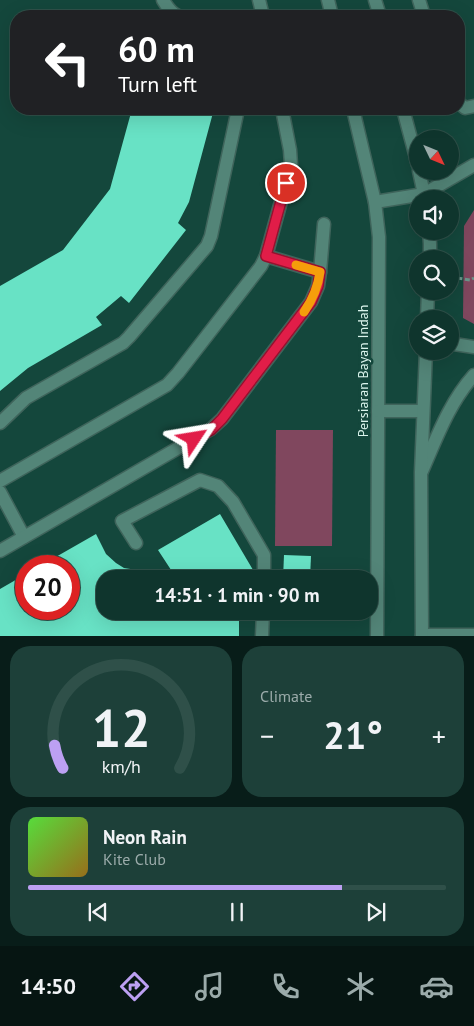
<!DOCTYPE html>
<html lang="en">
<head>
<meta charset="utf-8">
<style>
	:root { --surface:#0f352d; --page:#1d4039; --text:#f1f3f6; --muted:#9babaa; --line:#2f5049; --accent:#bca0f2 }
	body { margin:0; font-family:"PT Sans",sans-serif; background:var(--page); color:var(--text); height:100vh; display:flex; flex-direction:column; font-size:19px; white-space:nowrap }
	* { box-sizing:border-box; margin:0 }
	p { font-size:16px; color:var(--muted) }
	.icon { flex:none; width:28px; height:28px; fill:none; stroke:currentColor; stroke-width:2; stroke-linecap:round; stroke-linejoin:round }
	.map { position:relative; height:636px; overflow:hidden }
	.drawer { display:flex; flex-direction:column; gap:10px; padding:10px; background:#081d19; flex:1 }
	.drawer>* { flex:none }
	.top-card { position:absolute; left:10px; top:10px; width:455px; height:105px; border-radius:20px; box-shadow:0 5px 20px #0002,0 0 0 1px var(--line); background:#202124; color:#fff; overflow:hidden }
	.needle { width:32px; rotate:133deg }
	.fabs { position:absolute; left:409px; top:130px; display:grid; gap:10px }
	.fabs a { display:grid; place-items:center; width:50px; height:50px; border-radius:50%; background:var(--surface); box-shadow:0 5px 20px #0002,0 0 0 1px var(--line); font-size:25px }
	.speed { position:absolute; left:15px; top:555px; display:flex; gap:10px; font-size:25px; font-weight:700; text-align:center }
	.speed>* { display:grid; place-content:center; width:65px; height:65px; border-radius:50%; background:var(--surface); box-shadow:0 5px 20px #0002,0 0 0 1px var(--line); line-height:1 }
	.speed .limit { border:8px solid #d22; background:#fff; color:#111 }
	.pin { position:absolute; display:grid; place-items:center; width:42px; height:42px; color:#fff; margin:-21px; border:2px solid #fff; border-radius:50%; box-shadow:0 1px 5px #0007 }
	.me { position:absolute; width:55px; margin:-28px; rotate:57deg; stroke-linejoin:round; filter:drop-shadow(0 0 4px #0008) }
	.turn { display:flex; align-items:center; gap:18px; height:105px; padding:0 25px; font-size:22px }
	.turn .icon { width:65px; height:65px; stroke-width:2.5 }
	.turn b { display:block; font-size:35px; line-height:42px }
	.big { font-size:38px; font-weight:700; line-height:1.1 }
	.drawer .card { flex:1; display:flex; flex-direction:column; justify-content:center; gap:8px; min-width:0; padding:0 18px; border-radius:20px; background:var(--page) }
	.drawer .dial { align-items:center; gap:0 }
	.dial svg { height:130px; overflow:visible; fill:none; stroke:var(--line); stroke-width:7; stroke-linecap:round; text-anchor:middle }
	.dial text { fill:var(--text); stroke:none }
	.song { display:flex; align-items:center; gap:15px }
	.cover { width:60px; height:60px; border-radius:8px; background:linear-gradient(135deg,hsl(110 70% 55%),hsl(40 70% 35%)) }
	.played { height:5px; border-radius:2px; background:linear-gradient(90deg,var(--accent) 75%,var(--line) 75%) }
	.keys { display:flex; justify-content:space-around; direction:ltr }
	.heat { display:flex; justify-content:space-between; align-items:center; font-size:28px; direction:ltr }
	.drawer .tiles { flex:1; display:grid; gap:10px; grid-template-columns:1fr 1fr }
	.card:last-child { grid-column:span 2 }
	.trip { position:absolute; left:96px; top:570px; width:282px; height:50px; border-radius:20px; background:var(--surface); box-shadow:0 5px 20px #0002,0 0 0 1px var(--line); font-weight:700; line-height:50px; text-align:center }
	.dock { display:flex; height:80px; justify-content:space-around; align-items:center; background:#061512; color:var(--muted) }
	.dock .icon { width:35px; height:35px }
	.dock .on { color:var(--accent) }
	.dock b { font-size:22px; color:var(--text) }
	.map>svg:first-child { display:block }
</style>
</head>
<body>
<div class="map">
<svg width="474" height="636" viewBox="0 0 474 636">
	<rect width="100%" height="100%" fill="#14473c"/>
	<!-- green -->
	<g fill="#80475e">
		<polygon points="474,210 474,324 463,318 464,226"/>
		<polygon points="276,430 333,430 332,546 275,546"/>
	</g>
	<!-- building -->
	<g fill="#68e2c5">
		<polygon points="132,109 214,109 189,202 178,223 186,230 129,303 121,296 96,317 102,325 28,368 0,391 0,286 63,250 110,189"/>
		<polygon points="220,514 256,575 256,579 105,579 105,611 246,611 246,618 239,617 239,636 0,636 0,589 26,574 26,609 69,609 69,566 40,566 96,534 106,554 116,563 124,568 175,576 158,550"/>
		<polygon points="284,555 311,556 310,579 283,579"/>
	</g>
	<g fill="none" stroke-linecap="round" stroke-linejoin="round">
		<!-- service casing -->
		<g stroke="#3f645b" stroke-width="15">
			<g id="service">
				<path d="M163,0C167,7 171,13 178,16"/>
				<polyline points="259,0 263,16"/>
				<polyline points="419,0 424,16"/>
				<polyline points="459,103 465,108 474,106"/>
				<polyline points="266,256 320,272"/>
				<polyline points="0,423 26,398 123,343 129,337 207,246 211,236 238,109"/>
				<polyline points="0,481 167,385 178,373 261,266 266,256 291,165 290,150 282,109"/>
				<polyline points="0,492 24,537"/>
				<polyline points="136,543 122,521 200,480 218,486 233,502 264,555 264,579"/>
				<polyline points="0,551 211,429 222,419 311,302 318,286 320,272 324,224"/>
				<polyline points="422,635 474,635"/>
				<polyline points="262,636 263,611"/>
			</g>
		</g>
		<!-- minor casing -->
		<g stroke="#3f645b" stroke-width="15">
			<g id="minor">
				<polyline points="375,202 424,194 474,165"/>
				<polyline points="450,341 454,344 474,347"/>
				<path d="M422,471C437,437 449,403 474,375"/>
			</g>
		</g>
		<!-- tertiary casing -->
		<g stroke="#3f645b" stroke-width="15">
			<g id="tertiary">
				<polyline points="328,0 332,16"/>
				<polyline points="375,0 380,16"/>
				<polyline points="353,109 375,202 379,237 377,636"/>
				<polyline points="403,109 418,165"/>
				<polyline points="419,171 425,199"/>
				<polyline points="429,231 430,244 430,259"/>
				<polyline points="427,319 428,291"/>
				<polyline points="378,411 423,411"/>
				<polyline points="422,636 421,472 426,351"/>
			</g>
		</g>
		<!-- path -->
		<polyline stroke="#6d958b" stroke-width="3" stroke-dasharray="5 2.5" stroke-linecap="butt" points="450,277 470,280 474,278"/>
		<!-- service -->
		<use href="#service" stroke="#538578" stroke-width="12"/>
		<!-- minor -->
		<use href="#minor" stroke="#538578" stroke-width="12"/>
		<!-- tertiary -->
		<use href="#tertiary" stroke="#538578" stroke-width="12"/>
	</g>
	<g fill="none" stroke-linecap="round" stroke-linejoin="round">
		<!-- route casing -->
		<g stroke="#92132f" stroke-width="12">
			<polyline id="route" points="194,439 211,430 222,419 311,302 318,286 320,272 266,256 286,183"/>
		</g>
		<!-- route -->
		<use href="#route" stroke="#e11d48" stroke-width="9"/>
		<!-- slow -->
		<path stroke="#f59e0b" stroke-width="9" d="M296,265L320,272C318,287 313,299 304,312"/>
	</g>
	<g text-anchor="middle" stroke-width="5" stroke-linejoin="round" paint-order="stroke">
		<!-- street labels -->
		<g font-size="14" fill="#d9f3eb" stroke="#14473c">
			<text transform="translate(363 371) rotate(-90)" y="5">Persiaran Bayan Indah</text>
		</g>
	</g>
</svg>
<div class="fabs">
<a><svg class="needle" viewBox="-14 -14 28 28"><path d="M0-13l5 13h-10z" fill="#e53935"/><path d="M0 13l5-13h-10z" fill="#9babaa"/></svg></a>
<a><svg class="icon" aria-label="sound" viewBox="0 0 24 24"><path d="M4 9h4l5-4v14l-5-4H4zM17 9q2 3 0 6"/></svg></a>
<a><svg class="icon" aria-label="search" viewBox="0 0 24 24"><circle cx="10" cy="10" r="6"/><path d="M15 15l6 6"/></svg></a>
<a><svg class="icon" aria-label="layers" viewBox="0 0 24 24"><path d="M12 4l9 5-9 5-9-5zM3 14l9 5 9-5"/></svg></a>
</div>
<div class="speed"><div class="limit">20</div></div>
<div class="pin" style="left:286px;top:183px;background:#d93025"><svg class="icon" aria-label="arrive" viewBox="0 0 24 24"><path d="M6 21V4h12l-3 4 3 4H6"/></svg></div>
<svg class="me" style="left:194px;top:439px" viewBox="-20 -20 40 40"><path d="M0-17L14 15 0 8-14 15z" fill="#e11d48" stroke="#fff" stroke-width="4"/></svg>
<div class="trip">14:51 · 1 min · 90 m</div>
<div class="top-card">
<div class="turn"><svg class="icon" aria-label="left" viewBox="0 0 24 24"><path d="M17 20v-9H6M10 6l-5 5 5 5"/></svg><div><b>60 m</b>Turn left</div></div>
</div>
</div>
<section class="drawer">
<div class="tiles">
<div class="card dial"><svg viewBox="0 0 100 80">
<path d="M14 69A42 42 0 1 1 86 69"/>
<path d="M14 69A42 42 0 0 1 9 55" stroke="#bca0f2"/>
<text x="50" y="56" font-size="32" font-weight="700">12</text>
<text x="50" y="72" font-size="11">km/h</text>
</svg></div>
<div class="card"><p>Climate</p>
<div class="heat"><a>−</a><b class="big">21°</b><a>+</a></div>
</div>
<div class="card">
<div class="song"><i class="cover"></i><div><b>Neon Rain</b><p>Kite Club</p></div></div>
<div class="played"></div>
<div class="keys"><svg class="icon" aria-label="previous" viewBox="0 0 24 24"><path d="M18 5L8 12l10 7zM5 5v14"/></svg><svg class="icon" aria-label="pause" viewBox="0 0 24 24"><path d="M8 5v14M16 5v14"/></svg><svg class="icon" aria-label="next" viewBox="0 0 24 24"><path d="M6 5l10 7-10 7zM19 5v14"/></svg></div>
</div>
</div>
</section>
<nav class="dock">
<b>14:50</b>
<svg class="icon on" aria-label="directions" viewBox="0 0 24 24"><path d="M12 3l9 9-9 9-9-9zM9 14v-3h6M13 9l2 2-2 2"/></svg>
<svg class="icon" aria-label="music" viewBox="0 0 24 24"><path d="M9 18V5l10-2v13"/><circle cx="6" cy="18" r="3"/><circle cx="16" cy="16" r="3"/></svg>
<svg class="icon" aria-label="phone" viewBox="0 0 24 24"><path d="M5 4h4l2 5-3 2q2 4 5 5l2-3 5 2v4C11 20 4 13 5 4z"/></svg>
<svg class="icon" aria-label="climate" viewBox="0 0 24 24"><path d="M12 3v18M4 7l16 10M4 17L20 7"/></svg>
<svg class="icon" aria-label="car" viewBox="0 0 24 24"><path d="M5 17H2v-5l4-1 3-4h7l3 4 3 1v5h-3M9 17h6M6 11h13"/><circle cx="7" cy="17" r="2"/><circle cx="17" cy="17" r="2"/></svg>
</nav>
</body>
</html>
